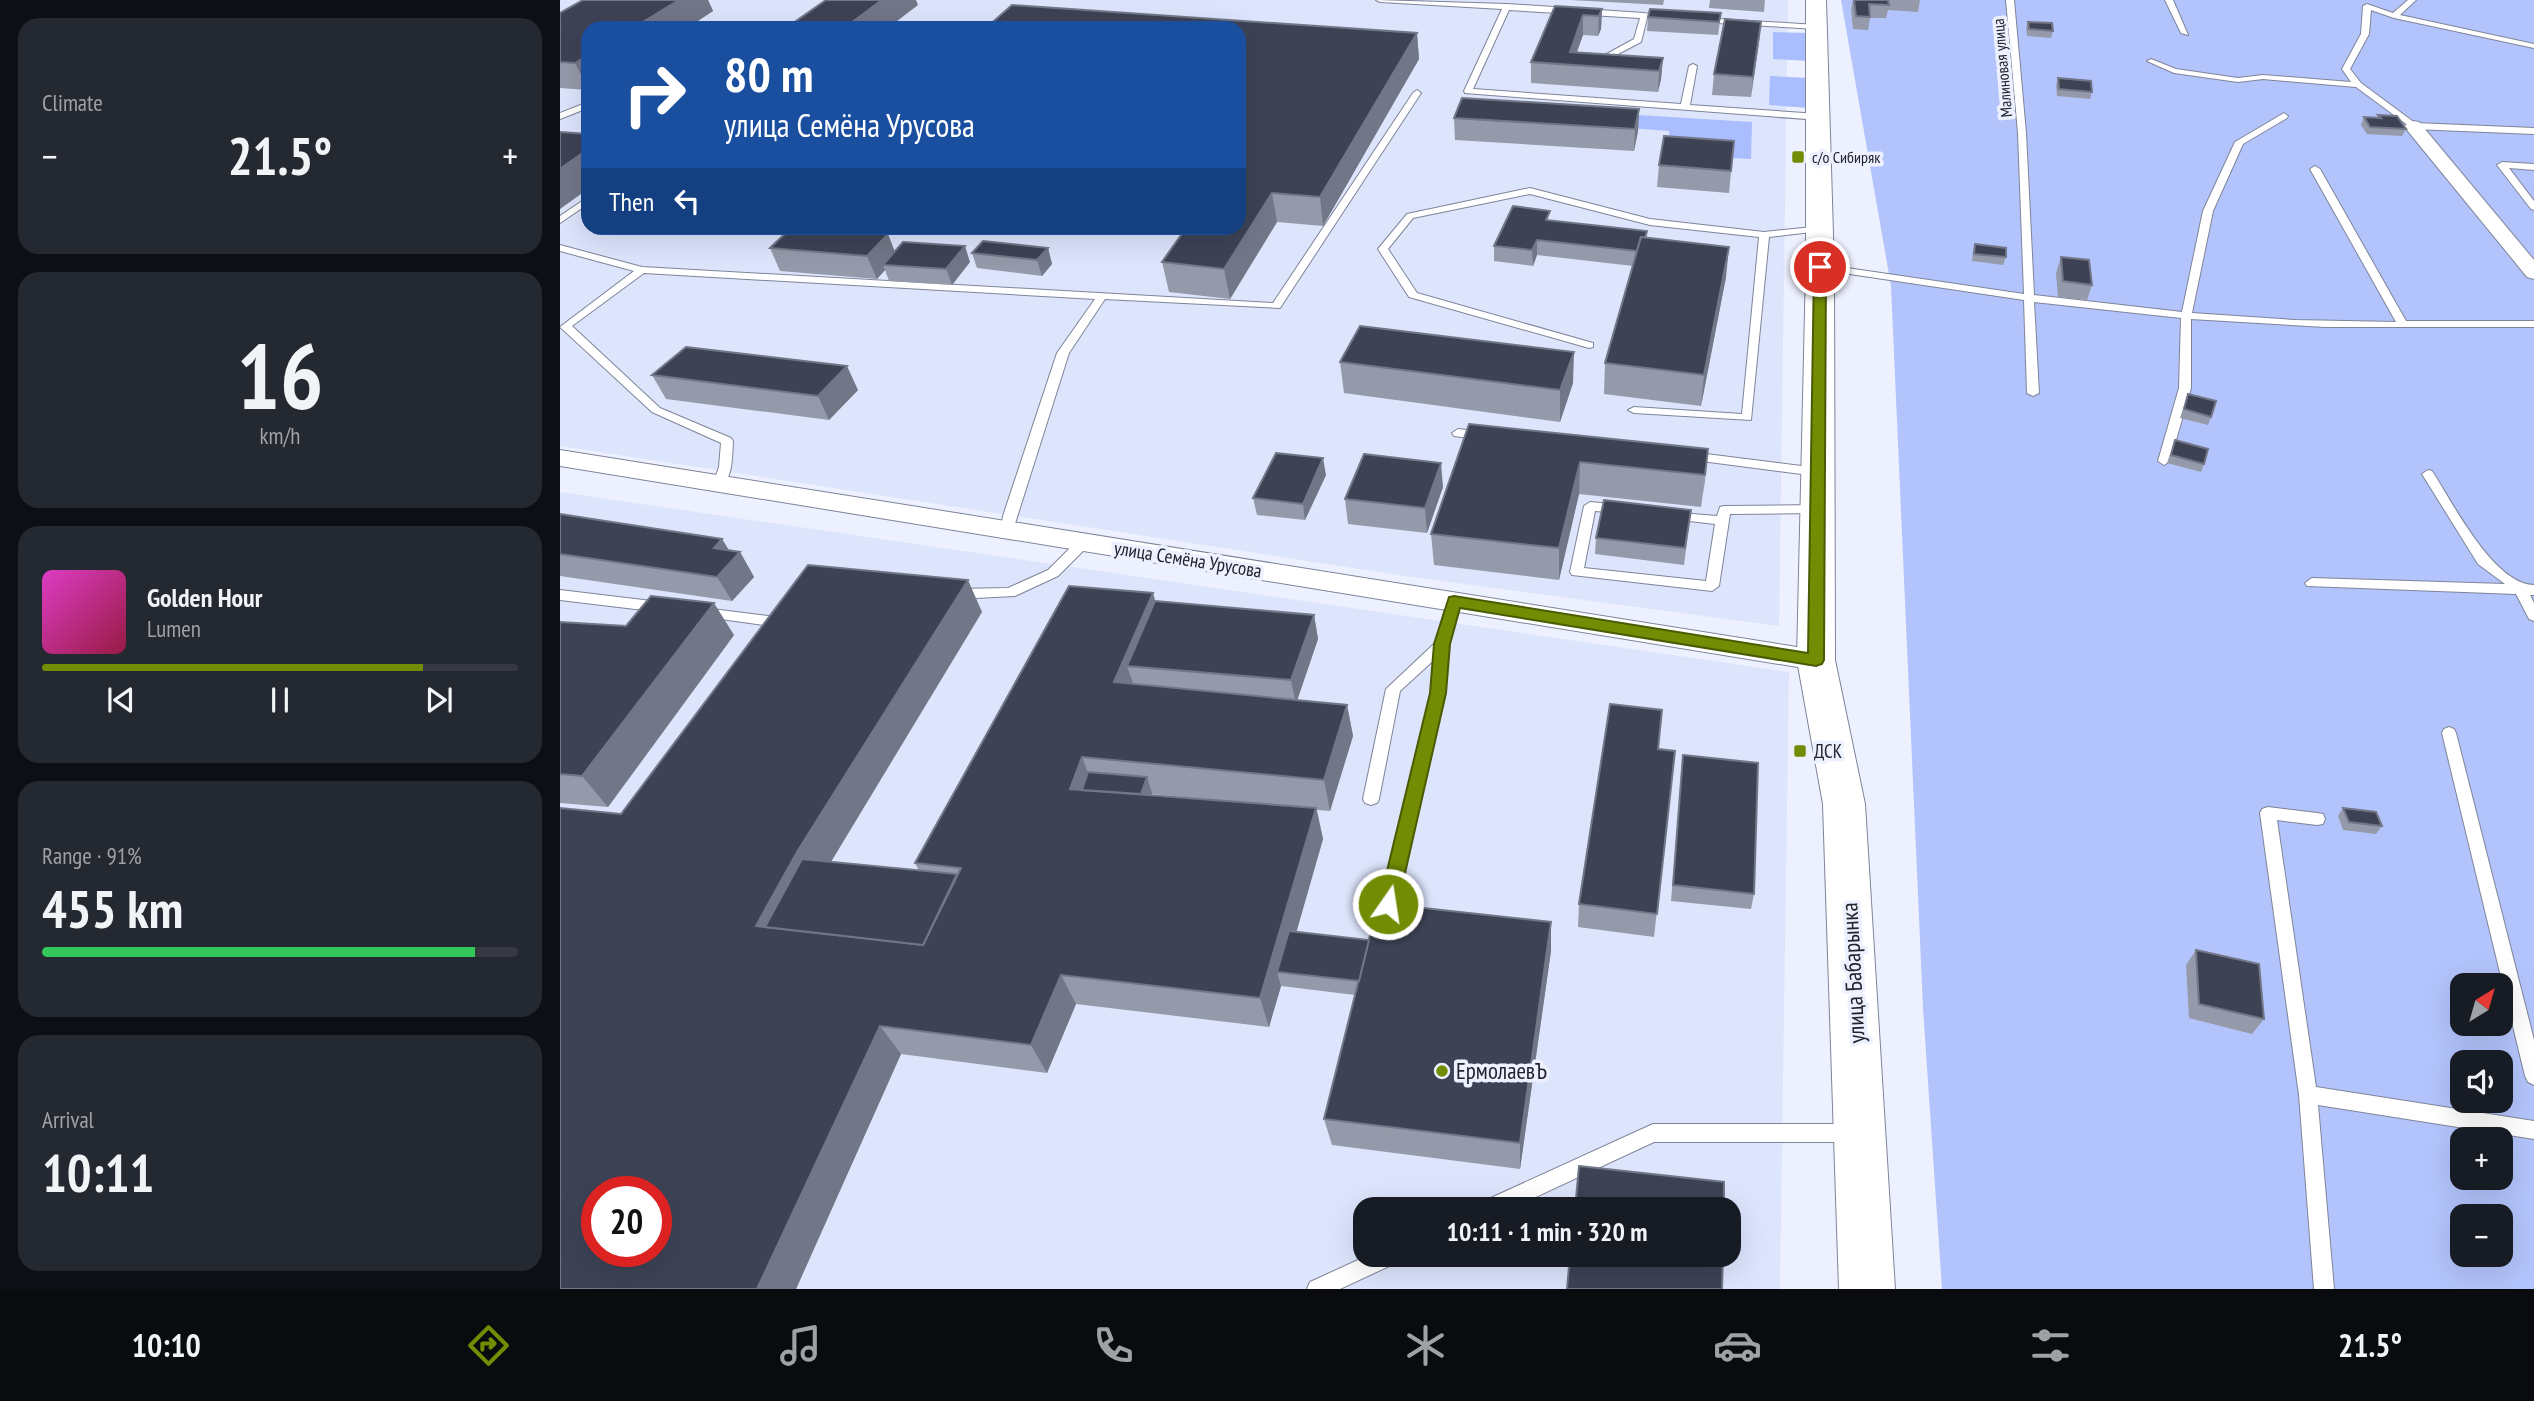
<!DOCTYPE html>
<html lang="en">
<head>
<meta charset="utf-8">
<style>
	:root { --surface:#171b24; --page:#242831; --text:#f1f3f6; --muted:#9ea1a6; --line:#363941; --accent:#728c04 }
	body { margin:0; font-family:"PT Sans Narrow",sans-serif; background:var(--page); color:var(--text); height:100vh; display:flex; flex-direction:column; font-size:26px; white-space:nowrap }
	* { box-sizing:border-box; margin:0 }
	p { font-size:23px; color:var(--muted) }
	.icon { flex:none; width:38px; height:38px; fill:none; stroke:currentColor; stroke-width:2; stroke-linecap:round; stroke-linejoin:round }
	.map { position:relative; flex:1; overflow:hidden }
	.drawer { display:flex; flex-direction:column; gap:18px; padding:18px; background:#0d0f14; width:560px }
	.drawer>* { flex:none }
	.top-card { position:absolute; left:21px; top:21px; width:665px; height:214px; border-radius:21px; box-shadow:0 7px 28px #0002; background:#1a4fa0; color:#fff; overflow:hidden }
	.needle { width:46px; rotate:37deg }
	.buttons { position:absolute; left:1890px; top:973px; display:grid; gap:14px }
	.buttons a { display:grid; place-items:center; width:63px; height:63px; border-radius:14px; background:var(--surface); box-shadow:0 7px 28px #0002; font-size:35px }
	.speed { position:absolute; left:21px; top:1176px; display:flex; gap:14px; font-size:35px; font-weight:700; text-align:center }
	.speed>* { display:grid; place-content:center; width:91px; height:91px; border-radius:50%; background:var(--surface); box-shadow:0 7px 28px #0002; line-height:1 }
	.speed .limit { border:10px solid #d22; background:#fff; color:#111 }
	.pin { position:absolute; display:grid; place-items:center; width:60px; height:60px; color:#fff; margin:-30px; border:4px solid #fff; border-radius:50%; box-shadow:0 2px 7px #0007 }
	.me { position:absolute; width:77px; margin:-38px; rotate:13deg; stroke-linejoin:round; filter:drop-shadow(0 0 5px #0008) }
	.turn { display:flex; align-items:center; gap:24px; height:147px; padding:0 28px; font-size:32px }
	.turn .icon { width:91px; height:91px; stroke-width:2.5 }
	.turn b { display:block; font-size:49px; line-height:60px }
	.then { display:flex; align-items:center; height:66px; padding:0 28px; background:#0003; gap:14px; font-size:26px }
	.big { font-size:52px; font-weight:600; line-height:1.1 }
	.drawer .card { flex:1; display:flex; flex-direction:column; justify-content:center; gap:10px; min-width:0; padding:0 24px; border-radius:21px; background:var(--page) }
	.drawer .dial { align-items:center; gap:0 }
	.dial b { font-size:91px; line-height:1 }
	.song { display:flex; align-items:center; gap:21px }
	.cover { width:84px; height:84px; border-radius:10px; background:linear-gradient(135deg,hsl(310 70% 55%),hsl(340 70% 35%)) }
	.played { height:7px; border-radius:4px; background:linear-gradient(90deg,var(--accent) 80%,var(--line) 80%) }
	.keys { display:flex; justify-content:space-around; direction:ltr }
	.heat { display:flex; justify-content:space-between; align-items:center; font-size:38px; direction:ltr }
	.charge { height:10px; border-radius:5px; background:linear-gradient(90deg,#34c759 91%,var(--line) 0) }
	.trip { position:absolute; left:793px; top:1197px; width:388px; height:70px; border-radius:21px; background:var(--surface); box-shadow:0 7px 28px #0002; font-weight:600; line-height:70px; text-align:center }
	.dock { display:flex; height:112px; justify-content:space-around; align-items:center; background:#090b0e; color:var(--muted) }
	.dock .icon { width:49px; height:49px }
	.dock .current { color:var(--accent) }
	.dock b { font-size:32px; color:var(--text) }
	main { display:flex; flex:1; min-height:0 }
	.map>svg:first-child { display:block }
</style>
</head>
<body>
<main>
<section class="drawer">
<div class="card"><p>Climate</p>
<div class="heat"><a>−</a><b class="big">21.5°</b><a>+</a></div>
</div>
<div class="card dial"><b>16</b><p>km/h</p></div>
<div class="card">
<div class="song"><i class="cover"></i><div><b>Golden Hour</b><p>Lumen</p></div></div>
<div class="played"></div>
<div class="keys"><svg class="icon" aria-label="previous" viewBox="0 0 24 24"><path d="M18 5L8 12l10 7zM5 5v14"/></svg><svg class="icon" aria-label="pause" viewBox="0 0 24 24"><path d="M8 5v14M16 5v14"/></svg><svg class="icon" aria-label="next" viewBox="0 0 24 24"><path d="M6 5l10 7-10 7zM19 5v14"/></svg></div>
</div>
<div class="card"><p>Range · 91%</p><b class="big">455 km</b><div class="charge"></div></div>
<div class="card"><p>Arrival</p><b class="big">10:11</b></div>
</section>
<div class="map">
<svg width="1974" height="1289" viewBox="0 0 1974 1289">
	<rect width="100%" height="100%" fill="#edf1ff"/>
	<!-- built -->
	<g fill="#dde5fd" fill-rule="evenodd">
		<path d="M0,0H1228L1219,626L852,577L0,446ZM28,28H679V228H28Z"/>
		<path d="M0,492L1229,672L1220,1289H0ZM37,1192H96V1251H37ZM805,1209H1169V1255H805Z"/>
	</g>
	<!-- green -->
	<path fill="#b3c4fc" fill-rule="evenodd" d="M1281,0H1974V1289H1382L1363,1008L1331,286ZM1902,985H1941V1024H1902ZM1902,1062H1941V1101H1902ZM1902,1139H1941V1178H1902ZM1902,1216H1941V1255H1902Z"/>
	<!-- forest -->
	<g fill="#aabdfe">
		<polygon points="1213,32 1249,33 1249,61 1213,59"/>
		<polygon points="1210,76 1249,78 1249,108 1209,105"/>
		<polygon points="913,105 1192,122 1191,159 1111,155 1109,131 916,116"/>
	</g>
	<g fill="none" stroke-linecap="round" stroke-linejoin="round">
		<!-- lane casing -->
		<g stroke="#7e8499" stroke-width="2">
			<g id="lane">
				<polygon points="816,0 947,4 1084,13 1110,17 1106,19 1087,18 1081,42 1037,65 1034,65 1034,61 1074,39 1080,18 949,10 913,89 1121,104 1129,66 1133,64 1137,66 1130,105 1259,114 1263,117 1259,120 905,93 904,91 942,9 820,2"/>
				<polygon points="1446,0 1454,0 1466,133 1474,295 1622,312 1643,211 1675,142 1724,113 1728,116 1727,118 1683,144 1653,211 1632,313 1735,320 1836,322 1750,169 1755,166 1760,169 1846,321 1974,321 1974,327 1765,327 1631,319 1631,388 1610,461 1604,465 1598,461 1619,388 1621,318 1474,302 1479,393 1473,396 1467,393 1464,300 1256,269 1255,267 1260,264 1464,294 1458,133"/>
				<polygon points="1605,0 1613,0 1628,35 1621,33"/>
				<polygon points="1848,0 1856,0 1840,15 1974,44 1974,48 1834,18 1811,10 1809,34 1790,69 1801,83 1855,123 1974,128 1974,134 1853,129 1796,87 1703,79 1678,82 1614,73 1587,61 1591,59 1616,69 1678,78 1703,75 1791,82 1782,69 1801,34 1803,6 1807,4 1833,13"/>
				<polygon points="1143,18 1257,25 1261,27 1257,29 1140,22 1139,20"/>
				<path d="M857,90L861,93L720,308L545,299L509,353L452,533L447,534L441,530L443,516L497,353L535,299L84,273L12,326L100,408L171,438L173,441C172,456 173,481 159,488L153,484L159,467L161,443L92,412L0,327L74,271L0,251V245L82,267L713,303L853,93Z"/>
				<polygon points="28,102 28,108 0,119 0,113"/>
				<polygon points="1942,162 1974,164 1974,170 1949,168 1974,201 1974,210 1971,209 1937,165"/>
				<polygon points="970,188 1090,219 1204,232 1263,226 1263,230 1260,231 1209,237 1191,420 1074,413 1068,410 1074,407 1182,414 1199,237 1090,225 970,194 853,218 828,249 857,293 1033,343 1033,347 1029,348 849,297 818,249 847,214"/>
				<polygon points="28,197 28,204 0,223 0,216"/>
				<polygon points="898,429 925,432 931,436 925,440 894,436 892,433"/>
				<polygon points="1130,452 1257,468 1263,472 1257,476 1126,459 1124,456 1126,453"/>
				<path d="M1868,470L1872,471C1893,503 1933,584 1974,585V595H1970L1974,603V621L1969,619L1956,594L1747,586L1745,583L1752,578L1945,584L1918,564L1862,474Z"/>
				<polygon points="1030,502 1061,505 1067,509 1061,513 1035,511 1024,568 1146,581 1155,524 1112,519 1106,515 1108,512 1157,516 1160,507 1164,506 1256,505 1262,509 1256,513 1170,514 1159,586 1152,591 1012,575 1010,572 1024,506"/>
				<polygon points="524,538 529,539 530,542 529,545 498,576 455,596 395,599 388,594 395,589 448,588 488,570 519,539"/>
				<polygon points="0,590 100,602 107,607 100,612 0,600"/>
				<path d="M894,596L901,601L889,644L885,693L838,898L851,901L853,906L851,911C842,914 831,912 822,909L820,904L871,693L874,660L840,691L819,799L817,803L811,805L805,803L803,799L826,689L876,642L887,601Z"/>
				<polygon points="144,608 225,618 232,623 225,628 139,616 137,613"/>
				<polygon points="1889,727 1894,729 1896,733 1974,1040 1974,1085 1968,1082 1965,1076 1882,733 1884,729"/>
				<polygon points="1708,807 1757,813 1763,814 1765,819 1763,824 1757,825 1717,820 1756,1087 1974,1121 1974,1139 1758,1105 1774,1289 1754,1289 1739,1095 1700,813 1702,809"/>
				<polygon points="1093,1124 1292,1124 1299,1126 1301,1133 1299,1140 1292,1142 1094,1142 950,1209 919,1209 922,1202"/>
				<polygon points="809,1255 841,1255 838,1262 780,1289 747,1289 750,1282"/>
			</g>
		</g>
		<!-- street casing -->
		<g stroke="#7e8499" stroke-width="2">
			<g id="street">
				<polygon points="1853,121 1859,122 1974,260 1974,279 1967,277 1847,130 1844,126"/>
				<polygon points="0,450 1256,650 1266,653 1270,660 1266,667 1256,670 0,466"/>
			</g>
		</g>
		<!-- secondary casing -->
		<g stroke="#7e8499" stroke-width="2">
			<polygon id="secondary" points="1246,0 1266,0 1274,267 1275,660 1305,804 1335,1289 1279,1289 1263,804 1237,660 1246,267"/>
		</g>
		<!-- lane -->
		<use href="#lane" fill="#fff" fill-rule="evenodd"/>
		<!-- street -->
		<use href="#street" fill="#fff" fill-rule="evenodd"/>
		<!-- secondary -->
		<use href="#secondary" fill="#fff" fill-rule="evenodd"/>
	</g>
	<!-- wall -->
	<g fill="#959aaa" fill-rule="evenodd">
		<polygon points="23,0 148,0 153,11 127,28 28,28 28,90 0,88 0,13"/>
		<polygon points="1010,0 1104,0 1103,5"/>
		<polygon points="1150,0 1205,0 1204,12 1149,8"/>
		<polygon points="1293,0 1360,0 1358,12 1328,10 1326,18 1310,18 1308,30 1293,29 1291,9"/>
		<polygon points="995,6 1042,9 1041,29 1038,36 1023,35 1017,52 1103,58 1101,79 1098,92 971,83 971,62"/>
		<polygon points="1161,13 1158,35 1087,31 1088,17"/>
		<polygon points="1201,22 1191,97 1152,95 1154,74"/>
		<polygon points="1468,22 1493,31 1491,38 1467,36 1466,28"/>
		<polygon points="857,33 859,59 763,226 717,222 670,299 609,292 602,262"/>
		<polygon points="1498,78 1532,92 1530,99 1497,96 1496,85"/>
		<polygon points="1079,109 1078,131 1074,151 895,140 894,118"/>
		<polygon points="1818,115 1846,129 1842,136 1807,134 1801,125 1804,117 1817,118"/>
		<polygon points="1174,141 1169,193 1097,187 1099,165"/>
		<polygon points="990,221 1087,231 1086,238 1166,277 1141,406 1044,394 1045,363 1073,266 977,255 973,266 934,261 934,246"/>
		<polygon points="417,228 474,228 470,232"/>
		<polygon points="1415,244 1446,257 1443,265 1412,261 1413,252"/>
		<polygon points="210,248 335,252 410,262 392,285 329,281 325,270 317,279 220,271"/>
		<polygon points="488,248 492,264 482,276 417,268 412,253"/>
		<polygon points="1501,257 1532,285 1527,300 1498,297 1496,273"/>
		<polygon points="780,362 1013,383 1000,422 784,393"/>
		<polygon points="92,375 298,390 269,420 106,399"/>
		<polygon points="1628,394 1651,417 1648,425 1620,418"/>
		<polygon points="909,424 1148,449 1141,507 1019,494 999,580 874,565 871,534"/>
		<polygon points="1615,440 1644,464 1641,472 1607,463"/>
		<polygon points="766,475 745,520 697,515 693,498"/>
		<polygon points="883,487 867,533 788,524 785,499"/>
		<polygon points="1131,510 1124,565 1035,554 1036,538"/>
		<polygon points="0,514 162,539 169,550 180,552 194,577 172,601 0,576"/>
		<path d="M595,601L754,615L758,639L737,700L787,705L793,736L770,811L757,810L763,839L736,932L809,940L991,951L960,1169L772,1145L764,1119L795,995L721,986L709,1027L516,1004L487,1073L341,1054L236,1289H0L422,612L271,862L359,871L355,863ZM592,794L669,801L592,795Z"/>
		<polygon points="0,622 174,635 48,807 0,803"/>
		<polygon points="1098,749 1115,751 1094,937 1018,927 1019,904"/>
		<polygon points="1123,755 1194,894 1191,909 1111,901"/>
		<polygon points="1783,808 1822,826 1816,834 1783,830 1778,816"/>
		<polygon points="1636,950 1704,1019 1692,1034 1629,1018 1626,965"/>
	</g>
	<!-- shaded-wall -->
	<g fill="#727788">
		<polygon points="119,0 148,0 153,11 127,28 73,28"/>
		<polygon points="322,0 356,0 358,5 328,28 284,28"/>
		<polygon points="1042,9 1041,29 1038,36 1039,16"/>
		<polygon points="1023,15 1023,35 1012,65 1010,52"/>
		<polygon points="1201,22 1199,42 1191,97 1193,77"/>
		<polygon points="857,33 859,59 763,226 760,197"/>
		<polygon points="28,55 28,88 15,63"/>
		<polygon points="1103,58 1101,79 1098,92 1099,71"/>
		<polygon points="1079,109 1078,131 1074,151 1075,129"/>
		<polygon points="28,149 28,189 0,209 0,169"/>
		<polygon points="712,193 717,222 670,299 664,269"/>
		<polygon points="328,234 337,257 323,265 325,270 317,279 307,256"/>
		<polygon points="977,240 977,255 973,266 972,250"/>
		<polygon points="405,246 410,262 392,285 386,269"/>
		<polygon points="1169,247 1166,277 1141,406 1144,375"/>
		<polygon points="488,248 492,264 482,276 477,260"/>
		<polygon points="1014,352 1013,383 1000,422 1000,390"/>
		<polygon points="287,366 298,390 269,420 258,396"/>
		<polygon points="1148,449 1145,480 1141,507 1145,475"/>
		<polygon points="763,458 766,475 745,520 743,504"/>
		<polygon points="1020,462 1019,494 999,580 999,548"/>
		<polygon points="881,463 883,487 867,533 865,508"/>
		<polygon points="162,539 174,559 180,552 194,577 172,601 157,577 154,548"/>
		<polygon points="408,580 422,612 258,883 202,932 196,926 237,852"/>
		<polygon points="593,593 602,625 567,666 575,689 554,682"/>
		<polygon points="154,603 174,635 48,807 22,776"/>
		<polygon points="754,615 758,639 736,704 731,680"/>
		<polygon points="787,705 793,736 770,811 764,780"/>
		<polygon points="522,757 534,789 529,805 510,789"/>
		<polygon points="587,777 592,793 582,824 576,808"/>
		<polygon points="756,808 763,839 725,972 717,972 721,986 709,1027 700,998"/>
		<polygon points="991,922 991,951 960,1169 960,1143"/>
		<polygon points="501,975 516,1004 487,1073 471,1045"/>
		<polygon points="320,1026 341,1054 236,1289 197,1289"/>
	</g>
	<!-- building -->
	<g fill="#3d4355" stroke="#727788" stroke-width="2" fill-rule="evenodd">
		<polygon points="23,0 119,0 73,28 28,28 28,55 15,63 0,62 0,13"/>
		<polygon points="266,0 322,0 284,28 226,28"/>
		<polygon points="1294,0 1328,0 1329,5 1309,4 1310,17 1296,16"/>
		<polygon points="452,5 857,33 760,197 712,193 664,269 602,262 626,228 679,228 679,28 426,28"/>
		<polygon points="995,6 1042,9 1039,16 1023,15 1010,52 1103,58 1099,71 971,62"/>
		<polygon points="1090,9 1161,13 1159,22 1088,17"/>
		<polygon points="1165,19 1201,22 1193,77 1154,74"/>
		<polygon points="1468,22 1492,23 1493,31 1469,29"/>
		<polygon points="1498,78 1531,81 1532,92 1499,89"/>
		<polygon points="902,98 1079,109 1075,129 894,118"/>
		<polygon points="1818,115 1837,116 1846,129 1810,127 1804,117 1821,118"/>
		<polygon points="0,132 28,134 28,149 0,169"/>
		<polygon points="1104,136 1174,141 1171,171 1099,165"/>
		<polygon points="953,206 990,211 986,220 1087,231 1085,238 1081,237 1077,251 977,240 972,250 934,246"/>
		<polygon points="231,228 243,228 328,234 307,256 210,248"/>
		<polygon points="1081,237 1169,247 1144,375 1045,363"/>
		<polygon points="423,241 488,248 477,260 412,253"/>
		<polygon points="343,242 405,246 386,269 323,265"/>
		<polygon points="1415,244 1446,248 1446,257 1414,254"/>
		<polygon points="1501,257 1529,260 1532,285 1503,281"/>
		<polygon points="800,326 1014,352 1000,390 780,362"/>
		<polygon points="126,347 287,366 258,396 92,375"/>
		<polygon points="1628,394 1656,401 1651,417 1624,409"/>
		<polygon points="909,424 1148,449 1145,475 1020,462 999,548 871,534"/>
		<polygon points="1615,440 1648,449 1644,464 1611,455"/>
		<polygon points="716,453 763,458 743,504 693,498"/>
		<polygon points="804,454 881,463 865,508 785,499"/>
		<polygon points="1044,500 1131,510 1125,548 1036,538"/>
		<polygon points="0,514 162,539 154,548 180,552 157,577 0,554"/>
		<path d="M248,565L408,580L237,852L196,926L363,945L401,868L355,863L509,586L593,593L554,682L787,705L764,780L522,757L510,789L756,808L700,998L501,975L471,1045L320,1026L197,1289H0V808L61,814ZM37,1192H96V1251H37Z"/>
		<polygon points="91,596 154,603 22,776 0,774 0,622 66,626"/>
		<polygon points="595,601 754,615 731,680 567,666"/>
		<polygon points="1050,704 1102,710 1098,749 1115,751 1097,914 1019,904"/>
		<polygon points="1123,755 1198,763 1194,894 1113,885"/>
		<polygon points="528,772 587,777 581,794 522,790"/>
		<polygon points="1783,808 1816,812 1822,826 1789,822"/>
		<polygon points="242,859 397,874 363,945 205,927"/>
		<polygon points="818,903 991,922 960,1143 764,1119"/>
		<polygon points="729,931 809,940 799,981 717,972"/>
		<polygon points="1636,950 1699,964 1704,1019 1639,1004"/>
		<polygon points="1019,1166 1164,1182 1164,1209 1015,1209"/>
		<polygon points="1010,1255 1163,1255 1162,1289 1007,1289"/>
	</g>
	<!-- route -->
	<polygon fill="#728c04" stroke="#4a5b03" stroke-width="2" points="1260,263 1266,267 1264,660 1262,664 1256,666 900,608 890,644 886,693 838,904 835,910 828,912 822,910 819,904 870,693 874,644 889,597 894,596 1248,653 1254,267"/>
	<!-- markers -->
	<g fill="#728c04" stroke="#edf1ff" stroke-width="2.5">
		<rect x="1231" y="150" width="14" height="14" rx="3.5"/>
		<rect x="1233" y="744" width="14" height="14" rx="3.5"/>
		<circle cx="882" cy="1071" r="7"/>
	</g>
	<g text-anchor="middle" stroke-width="7" stroke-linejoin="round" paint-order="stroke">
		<!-- far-street labels -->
		<g font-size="16" fill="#21242c" stroke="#edf1ff">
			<text transform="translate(1442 68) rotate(-95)" y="6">Малиновая улица</text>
		</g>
		<!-- far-poi labels -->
		<g font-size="16" fill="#21242c" stroke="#edf1ff" text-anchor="start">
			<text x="1252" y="163">с/о Сибиряк</text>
		</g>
		<!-- street labels -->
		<g font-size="19" fill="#21242c" stroke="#edf1ff">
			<text transform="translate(628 559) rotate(9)" y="7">улица Семёна Урусова</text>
		</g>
		<!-- poi labels -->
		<g font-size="19" fill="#21242c" stroke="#edf1ff" text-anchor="start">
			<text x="1254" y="758">ДСК</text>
		</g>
		<!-- near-street labels -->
		<g font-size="23" fill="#21242c" stroke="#edf1ff">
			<text transform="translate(1293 973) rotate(-93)" y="8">улица Бабарынка</text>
		</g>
		<!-- near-poi labels -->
		<g font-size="23" fill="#21242c" stroke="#edf1ff" text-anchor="start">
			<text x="896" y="1079">ЕрмолаевЪ</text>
		</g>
	</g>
</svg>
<div class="buttons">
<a><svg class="needle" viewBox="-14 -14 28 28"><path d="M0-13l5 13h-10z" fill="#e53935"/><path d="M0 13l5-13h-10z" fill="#9ea1a6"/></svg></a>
<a><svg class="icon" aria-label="sound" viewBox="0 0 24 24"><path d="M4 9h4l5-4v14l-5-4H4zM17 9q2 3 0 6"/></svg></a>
<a>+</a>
<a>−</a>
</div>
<div class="speed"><div class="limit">20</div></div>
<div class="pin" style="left:1260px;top:267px;background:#d93025"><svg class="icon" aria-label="arrive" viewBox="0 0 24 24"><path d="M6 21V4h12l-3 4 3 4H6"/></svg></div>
<svg class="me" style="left:828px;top:904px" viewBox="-20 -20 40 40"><circle r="17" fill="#728c04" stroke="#fff" stroke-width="3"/><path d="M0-11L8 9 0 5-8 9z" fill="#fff"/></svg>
<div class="trip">10:11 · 1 min · 320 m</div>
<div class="top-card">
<div class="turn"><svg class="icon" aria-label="right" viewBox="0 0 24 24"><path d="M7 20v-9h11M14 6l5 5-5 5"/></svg><div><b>80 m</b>улица Семёна Урусова</div></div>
<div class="then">Then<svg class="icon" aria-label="left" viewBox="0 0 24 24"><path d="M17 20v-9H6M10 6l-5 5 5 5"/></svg></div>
</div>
</div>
</main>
<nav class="dock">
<b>10:10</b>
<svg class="icon current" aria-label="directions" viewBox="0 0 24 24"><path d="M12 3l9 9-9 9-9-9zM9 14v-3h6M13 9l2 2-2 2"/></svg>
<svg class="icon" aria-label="music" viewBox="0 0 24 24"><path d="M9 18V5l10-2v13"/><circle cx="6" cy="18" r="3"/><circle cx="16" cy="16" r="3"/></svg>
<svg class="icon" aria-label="phone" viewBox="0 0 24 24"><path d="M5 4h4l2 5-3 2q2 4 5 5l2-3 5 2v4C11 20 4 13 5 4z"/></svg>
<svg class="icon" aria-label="climate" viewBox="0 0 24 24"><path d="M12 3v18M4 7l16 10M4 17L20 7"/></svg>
<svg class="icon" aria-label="car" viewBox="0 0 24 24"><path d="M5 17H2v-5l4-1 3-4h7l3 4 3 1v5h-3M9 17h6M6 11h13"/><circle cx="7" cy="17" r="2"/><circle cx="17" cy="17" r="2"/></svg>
<svg class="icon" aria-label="filters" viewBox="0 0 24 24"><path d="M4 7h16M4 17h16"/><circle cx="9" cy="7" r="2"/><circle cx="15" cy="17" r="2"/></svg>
<b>21.5°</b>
</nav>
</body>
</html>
